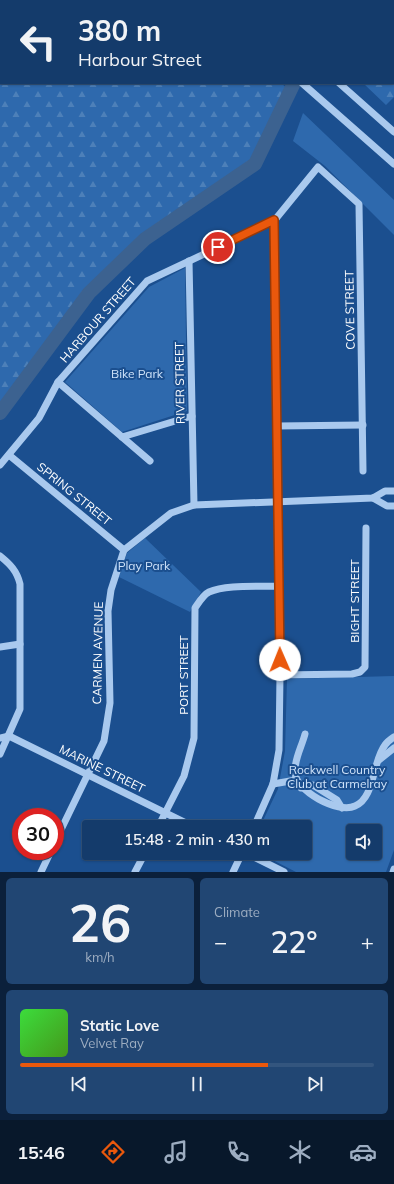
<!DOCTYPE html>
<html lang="en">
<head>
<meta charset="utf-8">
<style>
	:root { --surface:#143b6b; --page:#214673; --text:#f1f3f6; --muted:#9dadc1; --line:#33557e; --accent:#ea580c }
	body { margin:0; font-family:Mulish,sans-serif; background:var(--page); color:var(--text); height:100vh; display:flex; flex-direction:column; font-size:15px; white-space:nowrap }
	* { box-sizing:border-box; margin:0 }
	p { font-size:13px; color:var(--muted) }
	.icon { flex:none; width:22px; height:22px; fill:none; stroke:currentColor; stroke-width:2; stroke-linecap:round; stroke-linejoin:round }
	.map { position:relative; height:872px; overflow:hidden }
	.sheet { display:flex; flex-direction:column; gap:6px; padding:6px; background:#0b203b; flex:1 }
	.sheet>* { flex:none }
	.hud { position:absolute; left:0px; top:0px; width:394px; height:84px; box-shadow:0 1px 3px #0004,0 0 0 1px var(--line); background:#143b6b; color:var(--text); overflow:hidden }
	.fabs { position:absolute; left:346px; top:824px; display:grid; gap:8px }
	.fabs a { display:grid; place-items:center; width:36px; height:36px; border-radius:4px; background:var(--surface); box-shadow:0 1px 3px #0004,0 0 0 1px var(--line); font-size:20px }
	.speed { position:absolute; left:12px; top:808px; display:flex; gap:8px; font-size:20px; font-weight:700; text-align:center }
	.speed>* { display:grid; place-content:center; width:52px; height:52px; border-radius:50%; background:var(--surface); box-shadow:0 1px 3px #0004,0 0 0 1px var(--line); line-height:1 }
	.speed .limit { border:6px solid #d22; background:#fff; color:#111 }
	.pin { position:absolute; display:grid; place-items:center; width:34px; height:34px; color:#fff; margin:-17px; border:2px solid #fff; border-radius:50%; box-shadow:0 1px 4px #0007 }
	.me { position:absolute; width:44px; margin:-22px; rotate:359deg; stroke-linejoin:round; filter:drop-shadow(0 0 3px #0008) }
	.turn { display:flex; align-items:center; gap:14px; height:84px; padding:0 12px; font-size:18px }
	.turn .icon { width:52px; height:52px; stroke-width:2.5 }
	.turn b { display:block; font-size:28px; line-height:34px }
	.big { font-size:30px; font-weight:600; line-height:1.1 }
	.sheet .tile { flex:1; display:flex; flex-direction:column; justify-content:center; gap:6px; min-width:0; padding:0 14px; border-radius:6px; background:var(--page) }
	.sheet .dial { align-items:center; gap:0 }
	.dial b { font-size:52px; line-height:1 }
	.song { display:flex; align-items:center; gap:12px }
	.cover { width:48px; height:48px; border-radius:6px; background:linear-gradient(135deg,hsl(120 70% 55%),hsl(100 70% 35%)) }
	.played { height:4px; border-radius:2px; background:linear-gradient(90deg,var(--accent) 70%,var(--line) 70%) }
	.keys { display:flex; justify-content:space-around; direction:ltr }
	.heat { display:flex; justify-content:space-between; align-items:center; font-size:22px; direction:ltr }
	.sheet .tiles { flex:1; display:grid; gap:6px; grid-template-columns:1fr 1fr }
	.tile:last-child { grid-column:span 2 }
	.trip { position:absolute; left:82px; top:820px; width:230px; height:40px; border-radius:4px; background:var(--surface); box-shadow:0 1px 3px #0004,0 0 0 1px var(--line); font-weight:600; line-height:40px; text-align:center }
	.tabs { display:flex; height:64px; justify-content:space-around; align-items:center; background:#08182b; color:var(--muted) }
	.tabs .icon { width:28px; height:28px }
	.tabs .current { color:var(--accent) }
	.tabs b { font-size:18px; color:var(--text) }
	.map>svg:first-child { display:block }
</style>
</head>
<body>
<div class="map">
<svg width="394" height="872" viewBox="0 0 394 872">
	<defs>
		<pattern id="forest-firs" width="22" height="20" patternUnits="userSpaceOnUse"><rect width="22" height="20" fill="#2e69ad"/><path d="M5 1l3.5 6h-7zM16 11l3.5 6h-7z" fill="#4d80b9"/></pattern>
	</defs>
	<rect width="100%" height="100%" fill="#1b4f8f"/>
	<!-- green -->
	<g fill="#2e69ad" fill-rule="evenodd">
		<polygon points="303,113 394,200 394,235 325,166 293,141"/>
		<polygon points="185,268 187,411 122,432 65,382 149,287"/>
		<polygon points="145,538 201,592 190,612 119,577 127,553"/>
		<path d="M394,676V850L386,872H296L259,853H305V827H260L278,789L285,751L287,679ZM353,831H375V853H353Z"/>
	</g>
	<!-- forest -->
	<g fill="url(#forest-firs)">
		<polygon points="0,0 191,1 1,1 1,83 281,83 290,91 255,164 145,239 89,293 0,413"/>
		<polygon points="348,0 394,0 394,97 386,105 363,83 393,83 393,1 346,1"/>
	</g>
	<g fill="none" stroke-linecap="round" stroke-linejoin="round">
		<!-- river -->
		<g stroke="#3c6290" stroke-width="14">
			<polyline points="373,1 375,0"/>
			<polyline points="0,413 89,293 145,239 255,164 294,83"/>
		</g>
		<!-- minor -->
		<g stroke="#a9c9ee" stroke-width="7">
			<polyline points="207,0 208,1"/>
			<polyline points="246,0 247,1"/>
			<polyline points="302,83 394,164"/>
			<polyline points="339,83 394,132"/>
			<polyline points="189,261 194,505"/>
			<polyline points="58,382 150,461"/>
			<polyline points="277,426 363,425"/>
			<polyline points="122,437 192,416"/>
			<polyline points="9,455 124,550"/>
			<polyline points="0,465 39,418 58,382 147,281 274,221 318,167 359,204 363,471"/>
			<polyline points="373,498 387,506 394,506"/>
			<path d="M0,556C10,564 17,571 20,584V709L0,754"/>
			<polyline points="0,647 20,644"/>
			<polyline points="280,675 352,674 360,672 365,667 366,528"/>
			<path d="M305,734C302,746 294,760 295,772C295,791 338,814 355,806C375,798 372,762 385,745C387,742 391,739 394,737"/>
			<polyline points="0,738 9,736 194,827"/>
			<polyline points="379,760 394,748"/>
			<polyline points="273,784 296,780"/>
			<polyline points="301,788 313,785 337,800 342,808"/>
			<path d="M158,827L184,776L194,738L195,608C199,602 203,595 209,592C226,584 260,587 279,586"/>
			<polyline points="254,827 273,784 279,750 280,675 274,221"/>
			<polyline points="55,842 104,741 110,703 108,611 111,590 124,550 171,513 194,505 373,498 385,491 394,491"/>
			<polyline points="246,853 284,872"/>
			<polyline points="41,872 51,851"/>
			<polyline points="135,872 145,853"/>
			<polyline points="233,872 242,853"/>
			<polyline points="393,872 394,869"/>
		</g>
	</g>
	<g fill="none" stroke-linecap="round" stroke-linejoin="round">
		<!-- route casing -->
		<g stroke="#983908" stroke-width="10">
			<polyline id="route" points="218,247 274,220 280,660"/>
		</g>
		<!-- route -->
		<use href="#route" stroke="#ea580c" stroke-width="7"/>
	</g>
	<g text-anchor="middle" stroke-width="4" stroke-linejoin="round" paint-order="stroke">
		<!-- street labels -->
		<g font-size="12" fill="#fff" stroke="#1b4f8f">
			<text transform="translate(350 310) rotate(-91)" y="4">COVE STREET</text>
			<text transform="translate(98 320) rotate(-49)" y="4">HARBOUR STREET</text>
			<text transform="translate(180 383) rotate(-91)" y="4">RIVER STREET</text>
			<text transform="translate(74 494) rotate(39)" y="4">SPRING STREET</text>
			<text transform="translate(355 601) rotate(-90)" y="4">BIGHT STREET</text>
			<text transform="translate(98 653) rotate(-89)" y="4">CARMEN AVENUE</text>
			<text transform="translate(184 675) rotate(-90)" y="4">PORT STREET</text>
			<text transform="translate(102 769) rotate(26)" y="4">MARINE STREET</text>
		</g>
		<!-- park labels -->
		<g font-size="12" fill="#cfe3fa" stroke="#1b4f8f">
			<text x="137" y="378">Bike Park</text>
			<text x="144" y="570">Play Park</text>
			<text x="337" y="774">Rockwell Country<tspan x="337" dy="14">Club at Carmelray</tspan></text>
		</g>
	</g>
</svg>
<div class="fabs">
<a><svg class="icon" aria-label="sound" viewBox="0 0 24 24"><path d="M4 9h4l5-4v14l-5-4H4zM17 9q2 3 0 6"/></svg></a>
</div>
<div class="speed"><div class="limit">30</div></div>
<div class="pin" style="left:218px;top:247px;background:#d93025"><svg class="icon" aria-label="arrive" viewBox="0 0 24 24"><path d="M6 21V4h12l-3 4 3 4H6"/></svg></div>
<svg class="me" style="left:280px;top:660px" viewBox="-20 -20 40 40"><circle r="19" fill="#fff"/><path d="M0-13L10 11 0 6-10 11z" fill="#ea580c"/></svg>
<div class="trip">15:48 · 2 min · 430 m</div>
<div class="hud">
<div class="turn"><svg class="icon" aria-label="left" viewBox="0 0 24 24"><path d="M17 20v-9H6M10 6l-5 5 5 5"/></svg><div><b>380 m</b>Harbour Street</div></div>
</div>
</div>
<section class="sheet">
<div class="tiles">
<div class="tile dial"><b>26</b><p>km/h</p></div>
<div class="tile"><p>Climate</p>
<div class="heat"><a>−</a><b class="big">22°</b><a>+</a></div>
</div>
<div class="tile">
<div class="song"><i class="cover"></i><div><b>Static Love</b><p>Velvet Ray</p></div></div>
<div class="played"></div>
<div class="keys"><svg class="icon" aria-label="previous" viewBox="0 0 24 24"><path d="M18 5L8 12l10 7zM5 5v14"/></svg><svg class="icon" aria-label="pause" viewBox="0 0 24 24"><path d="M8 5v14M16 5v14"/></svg><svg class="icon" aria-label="next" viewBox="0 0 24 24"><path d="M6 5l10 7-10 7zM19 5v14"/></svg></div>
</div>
</div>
</section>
<nav class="tabs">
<b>15:46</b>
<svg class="icon current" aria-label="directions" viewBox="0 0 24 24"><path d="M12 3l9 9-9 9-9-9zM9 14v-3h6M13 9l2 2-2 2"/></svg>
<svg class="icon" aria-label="music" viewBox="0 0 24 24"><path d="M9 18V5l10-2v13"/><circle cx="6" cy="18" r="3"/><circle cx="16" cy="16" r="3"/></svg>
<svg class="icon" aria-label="phone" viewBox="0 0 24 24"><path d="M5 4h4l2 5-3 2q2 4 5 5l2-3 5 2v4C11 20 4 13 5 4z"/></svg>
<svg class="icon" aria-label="climate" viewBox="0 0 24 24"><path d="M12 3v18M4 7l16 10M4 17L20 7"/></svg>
<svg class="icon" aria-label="car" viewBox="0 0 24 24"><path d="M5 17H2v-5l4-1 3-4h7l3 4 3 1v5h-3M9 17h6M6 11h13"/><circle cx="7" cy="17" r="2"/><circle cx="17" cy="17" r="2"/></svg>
</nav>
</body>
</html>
